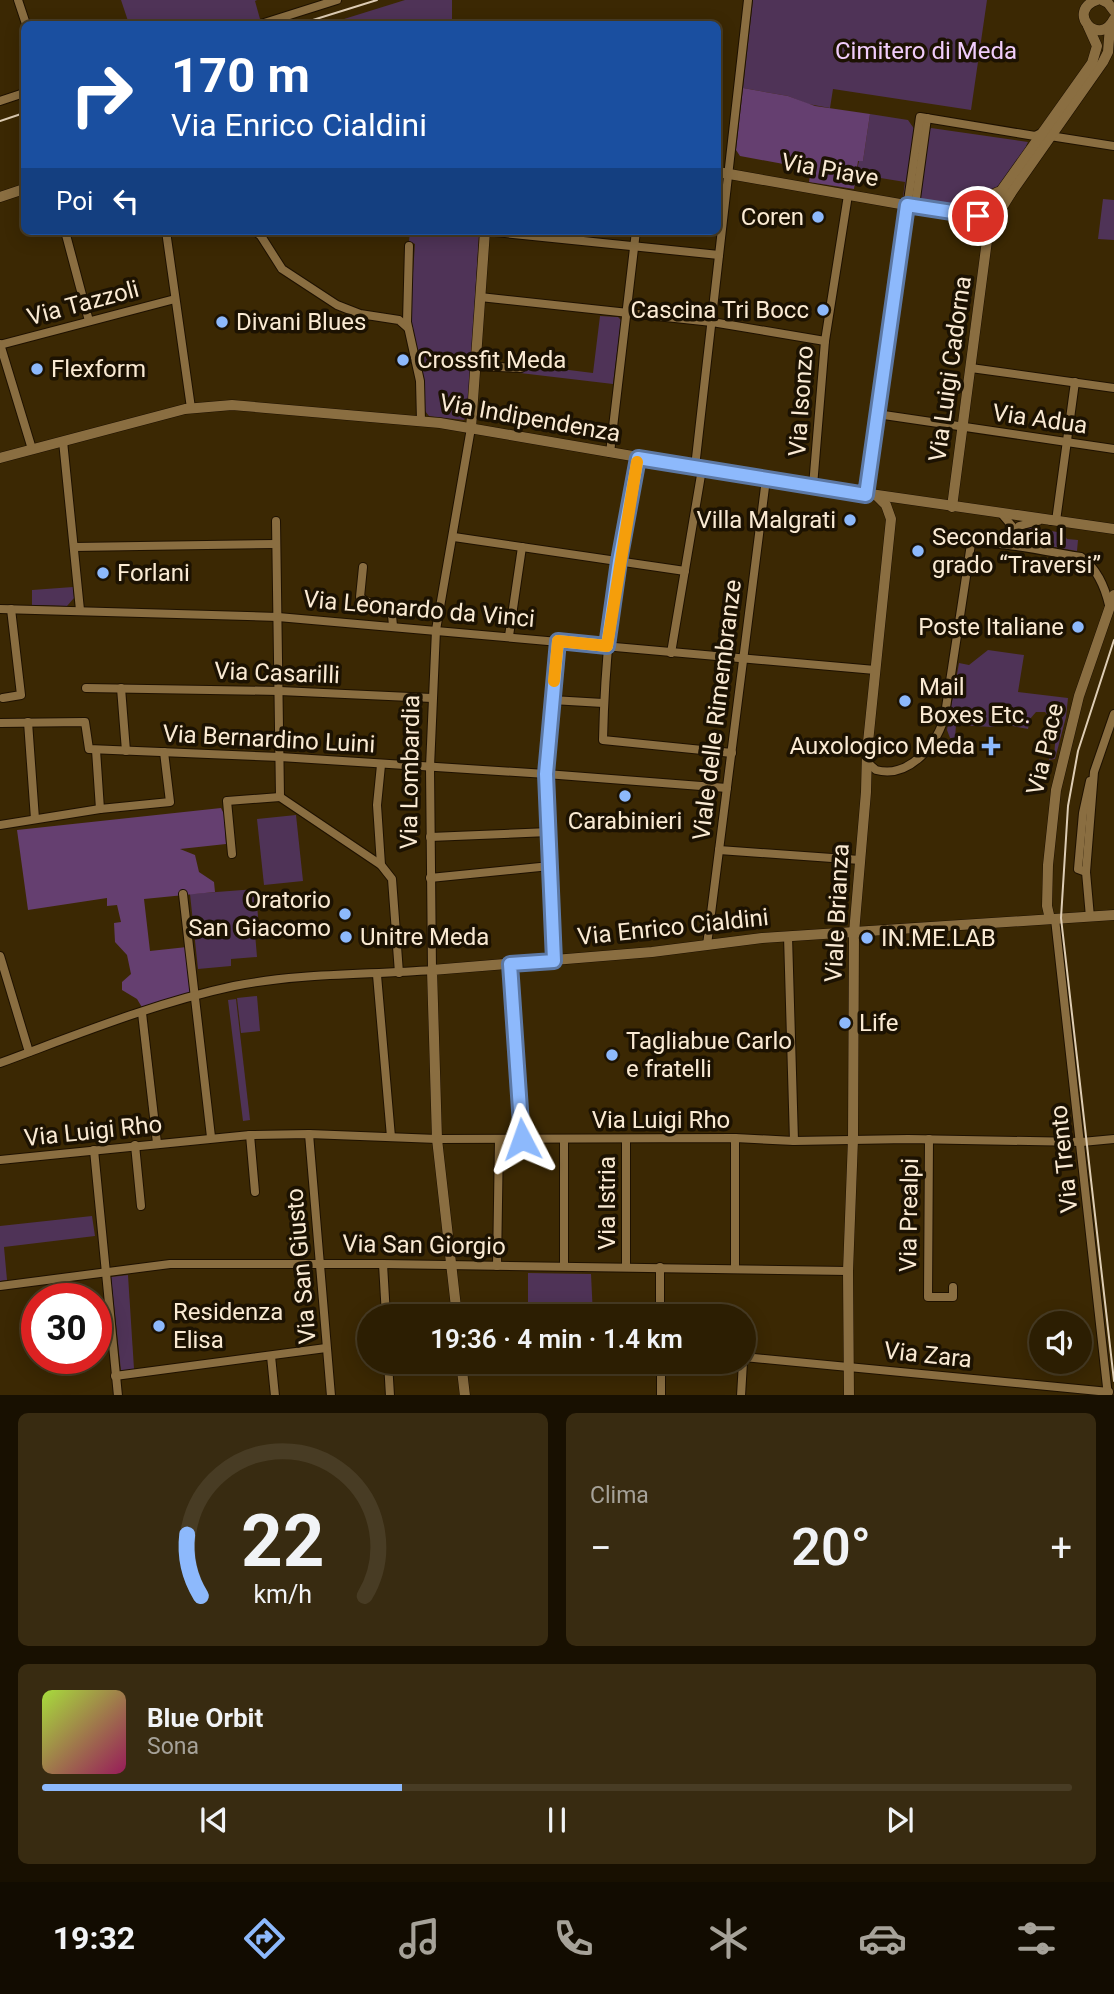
<!DOCTYPE html>
<html lang="it">
<head>
<meta charset="utf-8">
<style>
	:root { --surface:#2c1e02; --page:#382b11; --text:#f1f3f6; --muted:#a6a299; --line:#483c24; --accent:#8db9fc }
	body { margin:0; font-family:Roboto,sans-serif; background:var(--page); color:var(--text); height:100vh; display:flex; flex-direction:column; font-size:26px; white-space:nowrap }
	* { box-sizing:border-box; margin:0 }
	p { font-size:23px; color:var(--muted) }
	.icon { flex:none; width:38px; height:38px; fill:none; stroke:currentColor; stroke-width:2; stroke-linecap:round; stroke-linejoin:round }
	.map { position:relative; height:1395px; overflow:hidden }
	.details { display:flex; flex-direction:column; gap:18px; padding:18px; background:#181001; flex:1 }
	.details>* { flex:none }
	.hud { position:absolute; left:21px; top:21px; width:700px; height:214px; border-radius:10px; box-shadow:0 4px 18px #0003,0 0 0 2px var(--line); background:#1a4fa0; color:#fff; overflow:hidden }
	.tools { position:absolute; left:1029px; top:1311px; display:grid; gap:14px }
	.tools a { display:grid; place-items:center; width:63px; height:63px; border-radius:50%; background:var(--surface); box-shadow:0 4px 18px #0003,0 0 0 2px var(--line); font-size:35px }
	.speed { position:absolute; left:21px; top:1283px; display:flex; gap:14px; font-size:35px; font-weight:700; text-align:center }
	.speed>* { display:grid; place-content:center; width:91px; height:91px; border-radius:50%; background:var(--surface); box-shadow:0 4px 18px #0003,0 0 0 2px var(--line); line-height:1 }
	.speed .limit { border:10px solid #d22; background:#fff; color:#111 }
	.pin { position:absolute; display:grid; place-items:center; width:60px; height:60px; color:#fff; margin:-30px; border:4px solid #fff; border-radius:50%; box-shadow:0 2px 7px #0007 }
	.me { position:absolute; width:77px; margin:-38px; rotate:356deg; stroke-linejoin:round; filter:drop-shadow(0 0 5px #0008) }
	.turn { display:flex; align-items:center; gap:24px; height:147px; padding:0 35px; font-size:32px }
	.turn .icon { width:91px; height:91px; stroke-width:2.5 }
	.turn b { display:block; font-size:49px; line-height:60px }
	.then { display:flex; align-items:center; height:66px; padding:0 35px; background:#0003; gap:14px; font-size:26px }
	.big { font-size:52px; font-weight:600; line-height:1.1 }
	.details .tile { flex:1; display:flex; flex-direction:column; justify-content:center; gap:10px; min-width:0; padding:0 24px; border-radius:10px; background:var(--page) }
	.details .dial { align-items:center; gap:0 }
	.dial svg { height:182px; overflow:visible; fill:none; stroke:var(--line); stroke-width:7; stroke-linecap:round; text-anchor:middle }
	.dial text { fill:var(--text); stroke:none }
	.song { display:flex; align-items:center; gap:21px }
	.cover { width:84px; height:84px; border-radius:10px; background:linear-gradient(135deg,hsl(80 70% 55%),hsl(330 70% 35%)) }
	.played { height:7px; border-radius:4px; background:linear-gradient(90deg,var(--accent) 35%,var(--line) 35%) }
	.keys { display:flex; justify-content:space-around; direction:ltr }
	.heat { display:flex; justify-content:space-between; align-items:center; font-size:38px; direction:ltr }
	.details .tiles { flex:1; display:grid; gap:18px; grid-template-columns:1fr 1fr }
	.tile:last-child { grid-column:span 2 }
	.trip { position:absolute; left:357px; top:1304px; width:399px; height:70px; border-radius:35px; background:var(--surface); box-shadow:0 4px 18px #0003,0 0 0 2px var(--line); font-weight:600; line-height:70px; text-align:center }
	.tab-bar { display:flex; height:112px; justify-content:space-around; align-items:center; background:#120c01; color:var(--muted) }
	.tab-bar .icon { width:49px; height:49px }
	.tab-bar .current { color:var(--accent) }
	.tab-bar b { font-size:32px; color:var(--text) }
	.map>svg:first-child { display:block }
</style>
</head>
<body>
<div class="map">
<svg width="1114" height="1396" viewBox="0 0 1114 1396">
	<rect width="100%" height="100%" fill="#3b2803"/>
	<!-- green -->
	<g fill="#4f3357">
		<polygon points="121,0 257,0 255,1 260,19 244,24 129,24"/>
		<polygon points="405,0 452,0 452,23 432,24 431,21 424,21 423,24 328,24"/>
		<polygon points="753,0 987,0 971,110 833,89 830,108 808,104 788,96 743,88"/>
		<polygon points="870,114 908,120 915,130 906,195 903,197 905,182 856,174 859,161 863,161"/>
		<path d="M931,128L1028,142L1026,146L1028,147C1018,160 1010,177 998,188C983,201 935,213 919,199L929,130Z"/>
		<polygon points="1103,199 1114,200 1114,240 1098,239"/>
		<polygon points="410,231 455,231 474,235 479,231 468,415 464,420 429,416 425,411 423,381 410,316 415,244 409,241"/>
		<polygon points="600,316 618,317 621,320 613,384 520,373 521,364 593,373"/>
		<polygon points="1028,527 1063,533 1067,539 1078,540 1077,551 1022,541 1023,532"/>
		<polygon points="73,587 74,598 67,606 32,605 32,590"/>
		<polygon points="988,650 1024,655 1018,692 1068,698 1066,717 1055,759 1049,760 1050,756 1054,756 1057,721 1052,720 1045,712 1036,712 1030,719 1028,729 1002,724 992,727 956,725 955,738 950,738 947,730 959,663 969,665"/>
		<polygon points="296,815 303,881 264,885 257,819"/>
		<polygon points="256,889 258,917 254,921 257,957 231,959 231,966 198,969 190,894"/>
		<polygon points="257,996 260,1031 241,1033 237,998"/>
		<polygon points="236,999 250,1120 243,1121 228,1000"/>
		<polygon points="92,1216 95,1236 4,1247 7,1280 0,1281 0,1226"/>
		<polygon points="528,1273 591,1274 593,1316 528,1316"/>
		<polygon points="128,1275 134,1369 121,1371 111,1277"/>
	</g>
	<!-- forest -->
	<g fill="#653f70">
		<polygon points="743,88 788,96 815,106 870,114 863,161 858,161 854,189 809,182 810,175 805,168 740,156 736,150"/>
		<polygon points="221,808 224,814 226,844 180,849 195,855 199,872 214,882 215,892 144,899 150,951 187,947 192,993 143,1009 137,999 122,990 122,982 131,974 127,955 115,942 114,923 121,922 117,905 107,906 107,898 28,910 17,830"/>
	</g>
	<g fill="none" stroke-linecap="round" stroke-linejoin="round">
		<!-- minor casing -->
		<g stroke="#1e1100" stroke-width="10">
			<g id="minor">
				<polyline points="18,0 26,24"/>
				<polyline points="261,24 337,0"/>
				<polyline points="0,101 24,93"/>
				<polyline points="1050,136 1114,146"/>
				<polyline points="915,206 927,118"/>
				<polyline points="967,214 981,217 989,229"/>
				<polyline points="65,231 89,321"/>
				<polyline points="166,231 191,408"/>
				<polyline points="255,231 261,236 282,269 337,305 360,314 399,320 408,328"/>
				<polyline points="485,231 719,255"/>
				<polyline points="409,246 407,322 420,381 421,421"/>
				<polyline points="480,297 712,322 825,341"/>
				<polyline points="0,344 32,449"/>
				<polyline points="0,345 175,299"/>
				<polyline points="476,366 521,368"/>
				<polyline points="971,368 1114,388"/>
				<polyline points="877,414 1114,449"/>
				<polyline points="63,441 80,610"/>
				<polyline points="610,453 636,231"/>
				<path d="M638,458C617,550 605,646 603,740L732,753"/>
				<polyline points="695,467 748,0"/>
				<polyline points="813,486 825,341 848,195"/>
				<polyline points="866,495 920,117 1035,136 1043,132"/>
				<polyline points="1001,513 1012,526 1014,535"/>
				<polyline points="276,521 280,797"/>
				<polyline points="1051,521 1056,521 1075,382"/>
				<polyline points="1014,533 1019,526 1038,521"/>
				<polyline points="454,537 685,571"/>
				<polyline points="74,547 276,544"/>
				<polyline points="363,567 360,597 365,601 386,606 392,615 393,626"/>
				<polyline points="0,609 278,617 875,670"/>
				<polyline points="509,636 522,547"/>
				<polyline points="671,653 702,469"/>
				<polyline points="86,688 280,691 432,698"/>
				<polyline points="121,688 126,751"/>
				<polyline points="3,698 21,695 11,609"/>
				<polyline points="552,700 603,703"/>
				<polyline points="28,722 35,819"/>
				<polyline points="0,723 85,722 89,749 280,757 546,774 727,788"/>
				<polyline points="96,750 100,809"/>
				<path d="M868,759L870,765L876,770C910,779 939,743 945,714L971,544C987,538 1059,554 1081,557C1096,567 1105,587 1109,605"/>
				<polyline points="381,765 377,805 381,865 392,879 399,973"/>
				<polyline points="280,797 381,865"/>
				<polyline points="0,825 100,809 170,802 164,752"/>
				<polyline points="430,837 549,832"/>
				<polyline points="719,850 860,860"/>
				<polyline points="232,854 227,801 280,797"/>
				<polyline points="1086,872 1078,869 1083,813 1090,781"/>
				<polyline points="430,878 550,866"/>
				<polyline points="183,894 211,1137"/>
				<polyline points="1090,917 1086,872 1094,772 1114,714"/>
				<polyline points="1055,919 1108,1396"/>
				<polyline points="788,936 794,1141"/>
				<polyline points="707,945 766,479"/>
				<polyline points="0,956 29,1052"/>
				<polyline points="554,961 546,774 558,641"/>
				<polyline points="510,964 522,1139"/>
				<polyline points="377,975 391,1137"/>
				<polyline points="142,1013 157,1143"/>
				<path d="M0,1063C76,1035 154,1003 234,986C300,973 366,975 432,970L430,767L436,630L471,428"/>
				<polyline points="309,1134 331,1396"/>
				<polyline points="250,1135 255,1192"/>
				<polyline points="564,1139 564,1266"/>
				<polyline points="626,1139 626,1267"/>
				<polyline points="929,1139 928,1297 953,1297 953,1287"/>
				<polyline points="135,1145 141,1206"/>
				<polyline points="94,1150 118,1396"/>
				<polyline points="0,1160 250,1135 309,1134 437,1139 735,1138 794,1141 908,1139 1082,1142 1114,1139"/>
				<polyline points="383,1264 386,1316"/>
				<polyline points="497,1266 499,1139"/>
				<polyline points="660,1267 660,1316"/>
				<polyline points="735,1268 735,1138"/>
				<polyline points="0,1286 170,1264 383,1264 848,1271"/>
				<polyline points="271,1356 275,1396"/>
				<polyline points="744,1357 1109,1392"/>
				<polyline points="388,1362 390,1396"/>
				<polyline points="661,1362 661,1396"/>
				<polyline points="115,1376 326,1348"/>
				<polyline points="741,1396 743,1362"/>
			</g>
		</g>
		<!-- tertiary casing -->
		<g stroke="#1e1100" stroke-width="11">
			<g id="tertiary">
				<path d="M1097,0C1065,11 1099,49 1114,19"/>
				<polyline points="1102,0 1108,3 1114,11"/>
				<polyline points="718,172 957,214 983,209 1011,193"/>
				<polyline points="0,197 24,189"/>
				<polyline points="950,209 976,203 998,192"/>
				<polyline points="993,226 996,217 1011,193 1103,62 1108,52 1110,26"/>
				<polyline points="471,428 485,231"/>
				<polyline points="0,458 185,409 232,405 440,423 766,479 1114,529"/>
				<polyline points="952,507 991,210 996,198 1092,63 1097,46 1088,26"/>
				<polyline points="1050,919 1047,906 1048,865 1056,790 1079,696 1114,595"/>
				<polyline points="457,1316 437,1139 432,970 652,952 762,938 1114,915"/>
				<polyline points="461,1362 465,1396"/>
				<polyline points="849,1396 848,1271 853,1139 854,933 866,792 867,752 891,519 886,505 877,496"/>
			</g>
		</g>
		<!-- minor -->
		<use href="#minor" stroke="#8a6e41" stroke-width="8"/>
		<!-- tertiary -->
		<use href="#tertiary" stroke="#8a6e41" stroke-width="10"/>
		<!-- rail -->
		<g stroke="#decdb4" stroke-width="2">
			<polyline points="300,24 377,0"/>
			<polyline points="0,121 24,113"/>
			<polyline points="1114,640 1078,751 1068,806 1061,918 1114,1381"/>
		</g>
	</g>
	<g fill="none" stroke-linecap="round" stroke-linejoin="round">
		<!-- route casing -->
		<g stroke="#5c78a4" stroke-width="18">
			<polyline id="route" points="522,1139 510,964 554,961 546,774 558,641 607,646 619,561 638,458 866,495 907,205 978,216"/>
		</g>
		<!-- route -->
		<use href="#route" stroke="#8db9fc" stroke-width="12"/>
		<!-- slow -->
		<polyline stroke="#f59e0b" stroke-width="12" points="554,681 558,641 607,646 637,462"/>
	</g>
	<!-- markers -->
	<g fill="#8db9fc" stroke="#1c1202" stroke-width="2.5">
		<circle cx="818" cy="217" r="7"/>
		<circle cx="823" cy="310" r="7"/>
		<circle cx="222" cy="322" r="7"/>
		<circle cx="403" cy="360" r="7"/>
		<circle cx="37" cy="369" r="7"/>
		<circle cx="850" cy="520" r="7"/>
		<circle cx="918" cy="551" r="7"/>
		<circle cx="103" cy="573" r="7"/>
		<circle cx="1078" cy="627" r="7"/>
		<circle cx="905" cy="701" r="7"/>
		<path d="M987.5 735.5h7v7h7v7h-7v7h-7v-7h-7v-7h7z"/>
		<circle cx="625" cy="796" r="7"/>
		<circle cx="345" cy="914" r="7"/>
		<circle cx="346" cy="937" r="7"/>
		<circle cx="867" cy="938" r="7"/>
		<circle cx="845" cy="1023" r="7"/>
		<circle cx="612" cy="1055" r="7"/>
		<circle cx="159" cy="1326" r="7"/>
	</g>
	<g text-anchor="middle" stroke-width="7" stroke-linejoin="round" paint-order="stroke">
		<!-- park labels -->
		<g font-size="24" fill="#f1cdfb" stroke="#1c1202">
			<text x="926" y="59">Cimitero di Meda</text>
		</g>
		<!-- street labels -->
		<g font-size="24" fill="#faead3" stroke="#1c1202">
			<text transform="translate(830 170) rotate(10)" y="8">Via Piave</text>
			<text transform="translate(83 303) rotate(-15)" y="8">Via Tazzoli</text>
			<text transform="translate(950 369) rotate(-82)" y="8">Via Luigi Cadorna</text>
			<text transform="translate(801 401) rotate(-86)" y="8">Via Isonzo</text>
			<text transform="translate(530 418) rotate(10)" y="8">Via Indipendenza</text>
			<text transform="translate(1040 419) rotate(8)" y="8">Via Adua</text>
			<text transform="translate(419 609) rotate(5)" y="8">Via Leonardo da Vinci</text>
			<text transform="translate(277 673) rotate(2)" y="8">Via Casarilli</text>
			<text transform="translate(717 710) rotate(-83)" y="8">Viale delle Rimembranze</text>
			<text transform="translate(269 739) rotate(3)" y="8">Via Bernardino Luini</text>
			<text transform="translate(1045 749) rotate(-77)" y="8">Via Pace</text>
			<text transform="translate(410 772) rotate(-89)" y="8">Via Lombardia</text>
			<text transform="translate(837 913) rotate(-87)" y="8">Viale Brianza</text>
			<text transform="translate(673 927) rotate(-6)" y="8">Via Enrico Cialdini</text>
			<text x="661" y="1128">Via Luigi Rho</text>
			<text transform="translate(93 1131) rotate(-6)" y="8">Via Luigi Rho</text>
			<text transform="translate(1064 1159) rotate(-96)" y="8">Via Trento</text>
			<text transform="translate(607 1203) rotate(-90)" y="8">Via Istria</text>
			<text transform="translate(909 1215) rotate(-89)" y="8">Via Prealpi</text>
			<text transform="translate(424 1245) rotate(1)" y="8">Via San Giorgio</text>
			<text transform="translate(301 1266) rotate(-95)" y="8">Via San Giusto</text>
			<text transform="translate(928 1355) rotate(6)" y="8">Via Zara</text>
		</g>
		<!-- poi labels -->
		<g font-size="24" fill="#faead3" stroke="#1c1202" text-anchor="start">
			<text x="804" y="225" text-anchor="end">Coren</text>
			<text x="809" y="318" text-anchor="end">Cascina Tri Bocc</text>
			<text x="236" y="330">Divani Blues</text>
			<text x="417" y="368">Crossfit Meda</text>
			<text x="51" y="377">Flexform</text>
			<text x="836" y="528" text-anchor="end">Villa Malgrati</text>
			<text x="932" y="545">Secondaria I<tspan x="932" dy="28">grado “Traversi”</tspan></text>
			<text x="117" y="581">Forlani</text>
			<text x="1064" y="635" text-anchor="end">Poste Italiane</text>
			<text x="919" y="695">Mail<tspan x="919" dy="28">Boxes Etc.</tspan></text>
			<text x="975" y="754" text-anchor="end">Auxologico Meda</text>
			<text x="625" y="829" text-anchor="middle">Carabinieri</text>
			<text x="331" y="908" text-anchor="end">Oratorio<tspan x="331" dy="28">San Giacomo</tspan></text>
			<text x="360" y="945">Unitre Meda</text>
			<text x="881" y="946">IN.ME.LAB</text>
			<text x="859" y="1031">Life</text>
			<text x="626" y="1049">Tagliabue Carlo<tspan x="626" dy="28">e fratelli</tspan></text>
			<text x="173" y="1320">Residenza<tspan x="173" dy="28">Elisa</tspan></text>
		</g>
	</g>
</svg>
<div class="tools">
<a><svg class="icon" aria-label="sound" viewBox="0 0 24 24"><path d="M4 9h4l5-4v14l-5-4H4zM17 9q2 3 0 6"/></svg></a>
</div>
<div class="speed"><div class="limit">30</div></div>
<div class="pin" style="left:978px;top:216px;background:#d93025"><svg class="icon" aria-label="arrive" viewBox="0 0 24 24"><path d="M6 21V4h12l-3 4 3 4H6"/></svg></div>
<svg class="me" style="left:522px;top:1139px" viewBox="-20 -20 40 40"><path d="M0-17L14 15 0 8-14 15z" fill="#8db9fc" stroke="#fff" stroke-width="4"/></svg>
<div class="trip">19:36 · 4 min · 1.4 km</div>
<div class="hud">
<div class="turn"><svg class="icon" aria-label="right" viewBox="0 0 24 24"><path d="M7 20v-9h11M14 6l5 5-5 5"/></svg><div><b>170 m</b>Via Enrico Cialdini</div></div>
<div class="then">Poi<svg class="icon" aria-label="left" viewBox="0 0 24 24"><path d="M17 20v-9H6M10 6l-5 5 5 5"/></svg></div>
</div>
</div>
<section class="details">
<div class="tiles">
<div class="tile dial"><svg viewBox="0 0 100 80">
<path d="M14 69A42 42 0 1 1 86 69"/>
<path d="M14 69A42 42 0 0 1 8 42" stroke="#8db9fc"/>
<text x="50" y="56" font-size="32" font-weight="700">22</text>
<text x="50" y="72" font-size="11">km/h</text>
</svg></div>
<div class="tile"><p>Clima</p>
<div class="heat"><a>−</a><b class="big">20°</b><a>+</a></div>
</div>
<div class="tile">
<div class="song"><i class="cover"></i><div><b>Blue Orbit</b><p>Sona</p></div></div>
<div class="played"></div>
<div class="keys"><svg class="icon" aria-label="previous" viewBox="0 0 24 24"><path d="M18 5L8 12l10 7zM5 5v14"/></svg><svg class="icon" aria-label="pause" viewBox="0 0 24 24"><path d="M8 5v14M16 5v14"/></svg><svg class="icon" aria-label="next" viewBox="0 0 24 24"><path d="M6 5l10 7-10 7zM19 5v14"/></svg></div>
</div>
</div>
</section>
<nav class="tab-bar">
<b>19:32</b>
<svg class="icon current" aria-label="directions" viewBox="0 0 24 24"><path d="M12 3l9 9-9 9-9-9zM9 14v-3h6M13 9l2 2-2 2"/></svg>
<svg class="icon" aria-label="music" viewBox="0 0 24 24"><path d="M9 18V5l10-2v13"/><circle cx="6" cy="18" r="3"/><circle cx="16" cy="16" r="3"/></svg>
<svg class="icon" aria-label="phone" viewBox="0 0 24 24"><path d="M5 4h4l2 5-3 2q2 4 5 5l2-3 5 2v4C11 20 4 13 5 4z"/></svg>
<svg class="icon" aria-label="climate" viewBox="0 0 24 24"><path d="M12 3v18M4 7l16 10M4 17L20 7"/></svg>
<svg class="icon" aria-label="car" viewBox="0 0 24 24"><path d="M5 17H2v-5l4-1 3-4h7l3 4 3 1v5h-3M9 17h6M6 11h13"/><circle cx="7" cy="17" r="2"/><circle cx="17" cy="17" r="2"/></svg>
<svg class="icon" aria-label="filters" viewBox="0 0 24 24"><path d="M4 7h16M4 17h16"/><circle cx="9" cy="7" r="2"/><circle cx="15" cy="17" r="2"/></svg>
</nav>
</body>
</html>
